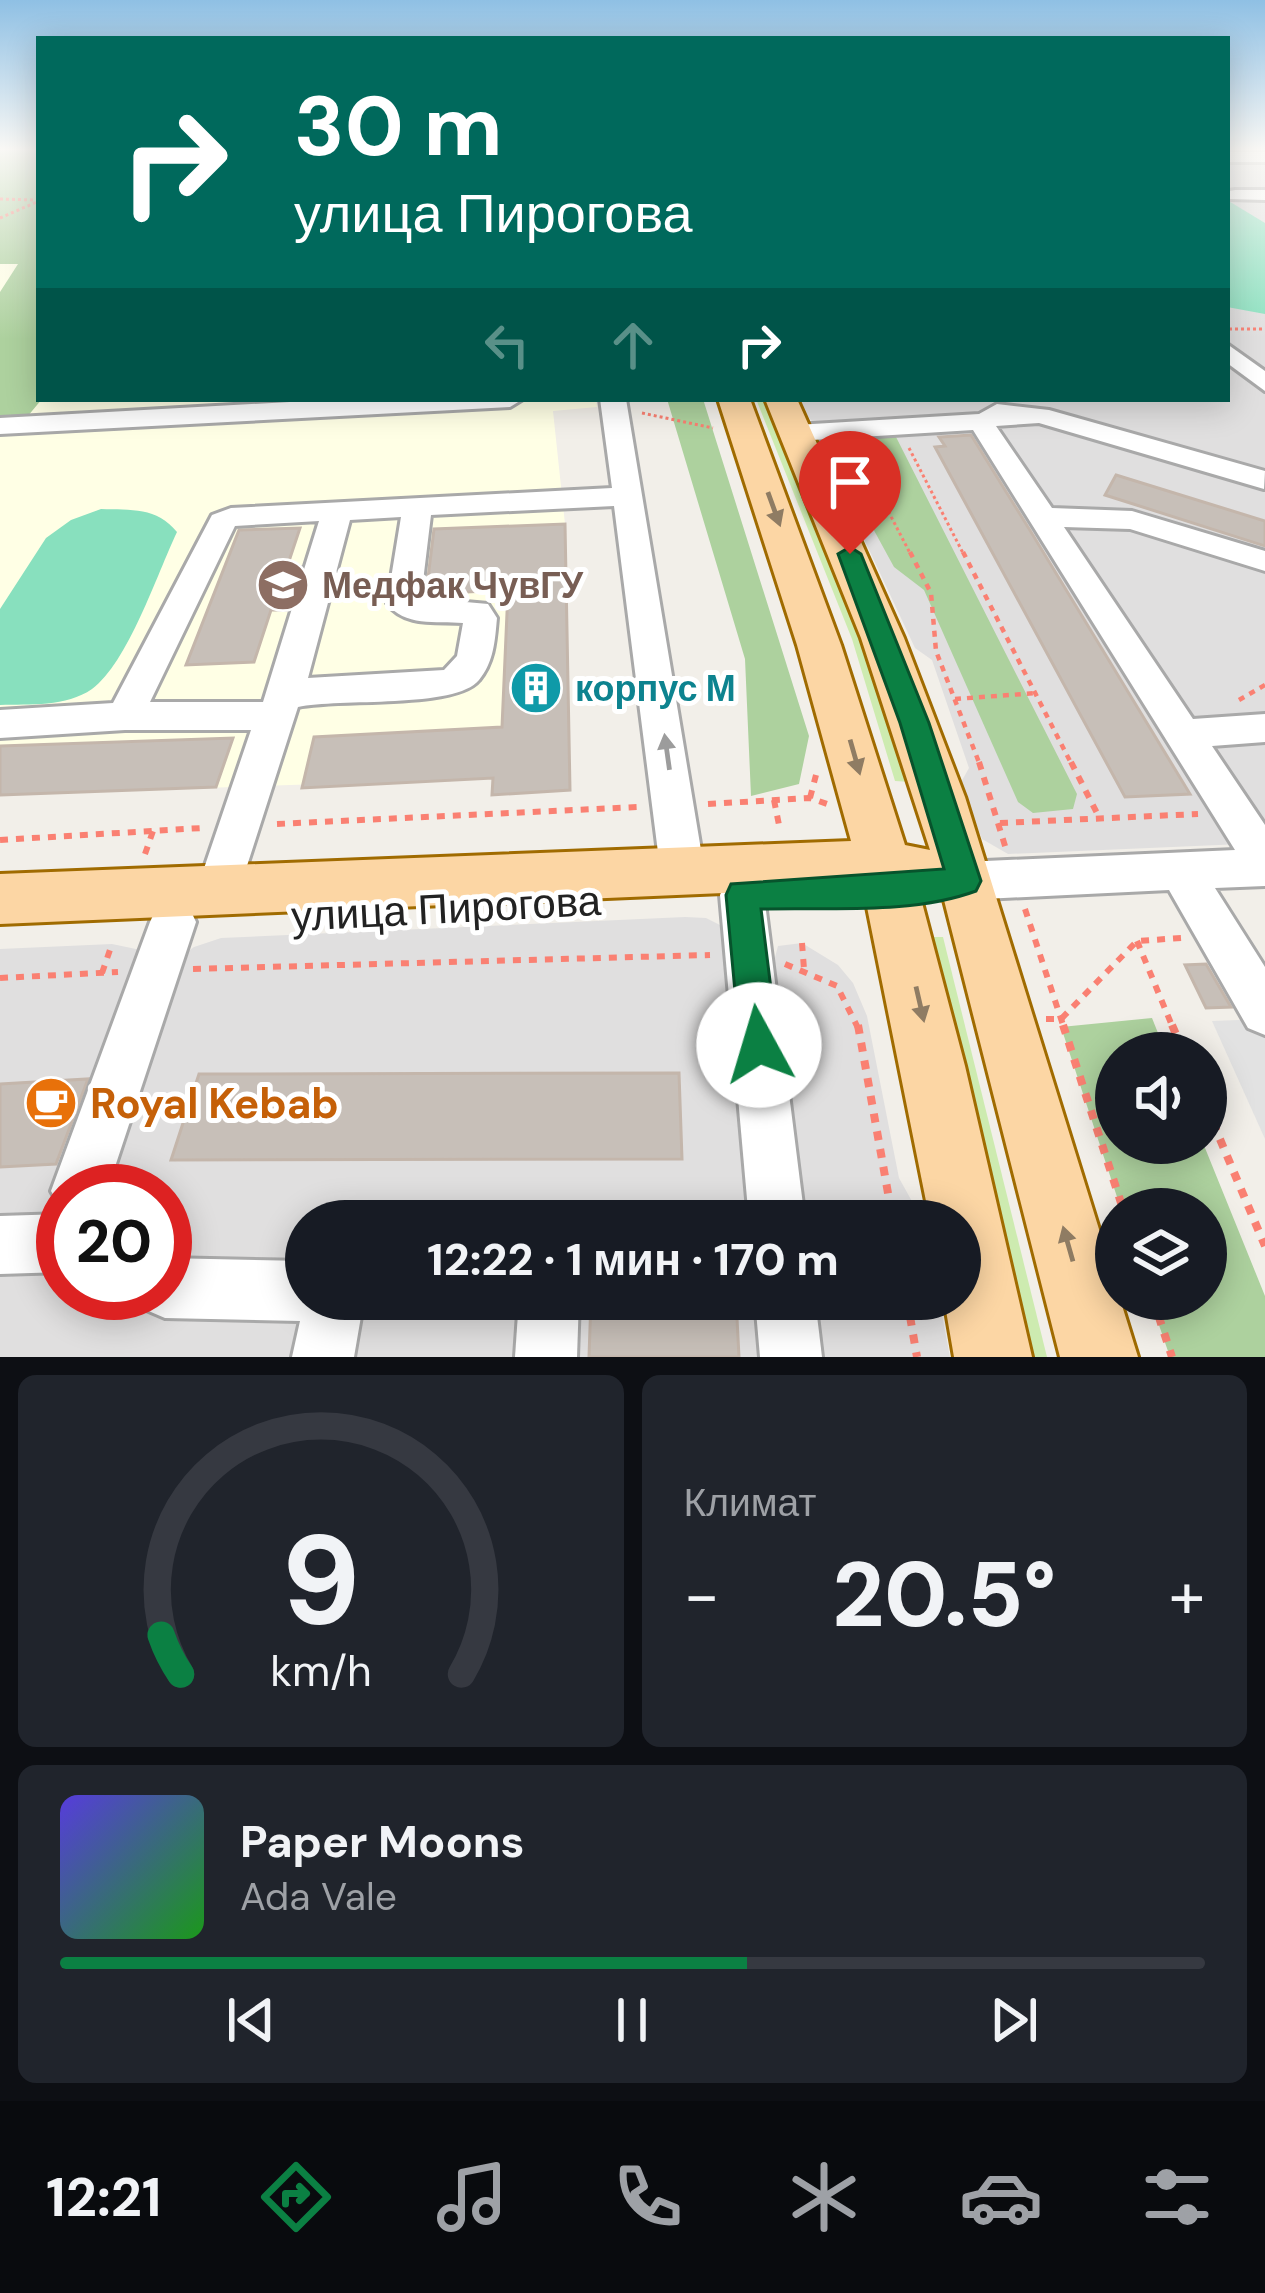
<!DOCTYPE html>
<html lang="ru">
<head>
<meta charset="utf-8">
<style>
	:root { --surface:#171b24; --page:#20242c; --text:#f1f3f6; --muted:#9ea1a6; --line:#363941; --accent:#0b8043 }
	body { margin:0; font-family:"DM Sans",sans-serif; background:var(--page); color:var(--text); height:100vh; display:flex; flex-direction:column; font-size:45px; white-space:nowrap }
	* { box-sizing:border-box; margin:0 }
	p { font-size:39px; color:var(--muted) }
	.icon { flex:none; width:66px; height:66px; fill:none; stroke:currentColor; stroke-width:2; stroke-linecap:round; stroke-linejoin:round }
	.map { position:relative; height:1357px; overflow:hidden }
	.details { display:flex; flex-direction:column; gap:18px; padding:18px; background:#0d0f14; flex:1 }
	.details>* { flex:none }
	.top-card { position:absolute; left:36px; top:36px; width:1194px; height:366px; border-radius:0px; box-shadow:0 6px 30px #0003; background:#00695c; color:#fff; overflow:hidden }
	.buttons { position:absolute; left:1095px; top:1032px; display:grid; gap:24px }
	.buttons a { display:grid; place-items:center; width:132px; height:132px; border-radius:50%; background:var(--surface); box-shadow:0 6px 30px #0003; font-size:60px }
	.speed { position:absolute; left:36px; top:1164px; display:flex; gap:24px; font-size:60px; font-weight:700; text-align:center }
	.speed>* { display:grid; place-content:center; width:156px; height:156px; border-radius:50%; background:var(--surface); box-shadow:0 6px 30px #0003; line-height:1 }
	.speed .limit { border:18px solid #d22; background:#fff; color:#111 }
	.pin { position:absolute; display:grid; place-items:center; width:102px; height:102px; color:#fff; margin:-123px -51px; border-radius:50% 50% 50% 0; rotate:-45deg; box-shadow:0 0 12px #0007 }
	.pin .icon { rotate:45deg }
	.me { position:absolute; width:132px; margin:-66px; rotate:354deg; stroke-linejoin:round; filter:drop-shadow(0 0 9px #0008) }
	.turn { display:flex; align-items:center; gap:42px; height:252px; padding:0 60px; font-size:54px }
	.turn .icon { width:156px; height:156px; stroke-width:2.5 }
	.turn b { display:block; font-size:84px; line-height:102px }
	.lanes { display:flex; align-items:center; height:114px; padding:0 60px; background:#0003; justify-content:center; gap:60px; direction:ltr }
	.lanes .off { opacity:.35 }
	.big { font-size:90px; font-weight:800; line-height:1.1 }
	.details .card { flex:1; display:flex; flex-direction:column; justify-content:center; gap:18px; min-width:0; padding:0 42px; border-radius:18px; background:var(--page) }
	.details .dial { align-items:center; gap:0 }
	.dial svg { height:312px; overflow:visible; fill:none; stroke:var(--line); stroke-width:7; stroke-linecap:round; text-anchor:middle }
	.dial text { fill:var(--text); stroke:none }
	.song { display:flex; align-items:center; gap:36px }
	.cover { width:144px; height:144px; border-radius:18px; background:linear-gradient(135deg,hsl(250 70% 55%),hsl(120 70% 35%)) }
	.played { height:12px; border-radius:6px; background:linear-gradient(90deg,var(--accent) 60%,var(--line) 60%) }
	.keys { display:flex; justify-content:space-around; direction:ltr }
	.heat { display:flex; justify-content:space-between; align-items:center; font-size:66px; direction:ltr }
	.details .tiles { flex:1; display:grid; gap:18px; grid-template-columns:1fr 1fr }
	.card:last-child { grid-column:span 2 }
	.trip { position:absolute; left:285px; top:1200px; width:696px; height:120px; border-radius:60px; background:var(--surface); box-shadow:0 6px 30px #0003; font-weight:800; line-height:120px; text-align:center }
	.menu { display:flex; height:192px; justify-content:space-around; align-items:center; background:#090b0e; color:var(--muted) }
	.menu .icon { width:84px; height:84px }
	.menu .selected { color:var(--accent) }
	.menu b { font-size:54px; color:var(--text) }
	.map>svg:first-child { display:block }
</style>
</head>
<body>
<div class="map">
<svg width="1265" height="1357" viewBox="0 0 1265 1357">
	<rect width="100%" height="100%" fill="#f2efe9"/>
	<!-- residential -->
	<g fill="#e0dfdf" fill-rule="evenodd">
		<polygon points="1227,149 1265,149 1265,843 1008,854 982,839 960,784 969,768 932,660 915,648 820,445 827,437 809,418 800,399 1227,399"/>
		<path d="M685,917L706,918L722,926L728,954L774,961L778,946L802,943L838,965L853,983L867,1016L899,1178L923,1221H306V1299H939L950,1357H0V949L112,944L179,958L194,947L221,938ZM63,1191H165V1293H63Z"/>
	</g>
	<!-- education -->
	<polygon fill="#ffffe5" points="19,263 39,399 596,399 597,407 553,411 565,524 570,790 492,795 492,778 0,795 0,264"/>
	<!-- grass -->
	<g fill="#cdebb0">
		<polygon points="756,399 765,399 863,638 911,782 895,781 852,639"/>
		<polygon points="928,937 943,937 1047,1357 1028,1357"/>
	</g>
	<!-- forest -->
	<g fill="#add19e">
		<polygon points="0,149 39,149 42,399 27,417 0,418 0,292 18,264 0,264"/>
		<polygon points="667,399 703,399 809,736 799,784 751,796 745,659"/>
		<polygon points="889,435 896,437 1077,794 1073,809 1033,813 1018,802 924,590 894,567 829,448 839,438"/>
		<polygon points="1152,1018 1166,1053 1116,1053 1116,1143 1203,1143 1265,1296 1265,1357 1170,1357 1150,1299 1206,1299 1206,1209 1121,1209 1061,1027"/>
	</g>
	<!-- pitch -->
	<g fill="#88e0be">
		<polygon points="1227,200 1265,223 1265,314 1227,307"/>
		<path d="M101,509C131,510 157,507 177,532C157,574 128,663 92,689C66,707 30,704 0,705V609L46,538L71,520Z"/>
	</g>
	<!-- parking -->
	<polygon fill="#e2e2e2" points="1265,1019 1265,1139 1212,1021"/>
	<!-- building -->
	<g fill="#c7bfb8" stroke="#c4b6ab" stroke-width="3">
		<polygon points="971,435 1031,532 1190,794 1125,797 935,447 945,446 939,437"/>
		<polygon points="1116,475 1265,521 1265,546 1105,495"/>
		<polygon points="565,524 570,790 492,795 493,778 302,788 314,737 502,727 508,590 426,594 434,529"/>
		<polygon points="300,528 287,567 300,567 287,610 271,610 254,662 186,665 239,530"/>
		<polygon points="233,738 216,787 0,795 0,746"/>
		<polygon points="1206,964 1231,1007 1206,1008 1185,965"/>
		<polygon points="679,1073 682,1159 171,1160 199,1074"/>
		<polygon points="88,1079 56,1164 0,1167 0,1084"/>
		<polygon points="591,1299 736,1299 739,1357 589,1357"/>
	</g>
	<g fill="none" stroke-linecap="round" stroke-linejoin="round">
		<!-- minor casing -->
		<g stroke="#a9a9a9" stroke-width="6">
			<g id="minor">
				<rect x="1227" y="152" width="38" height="10"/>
				<polygon points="1235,190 1265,190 1265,200 1229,199 1229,191"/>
				<polygon points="1227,344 1265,371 1265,391 1227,363"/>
				<polygon points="344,399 523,399 510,407 0,434 0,418"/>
				<path d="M600,399H626L704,868L697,881L682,887L667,881L660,868L614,506L431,515L421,598L488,604L497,618C495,640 494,662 479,680C456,709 338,698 298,707L235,903L219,908L203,903L197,889L251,730H125L0,738V710L113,703L212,515L231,508L612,488ZM401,517L387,603C404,627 436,621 463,623L457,656L444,670L308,678L350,520ZM319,521L263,702H150L235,526Z"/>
				<polygon points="997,404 1049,410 1265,471 1264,489 1039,423 996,426 1052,508 1132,511 1265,551 1265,571 1130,529 1064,527 1193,719 1265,714 1265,742 1212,746 1265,825 1265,886 1215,888 1265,967 1265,1035 1248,1028 1169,890 964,900 949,895 942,881 949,867 964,862 1235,850 973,430 796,441 783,433 796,425 979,414"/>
				<polygon points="742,875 758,881 764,895 805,1221 749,1221 720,895 726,881"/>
				<polygon points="173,901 189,907 196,922 107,1191 63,1191 63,1212 51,1191 150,922 157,907"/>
				<polygon points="63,1214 63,1272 0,1274 0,1216"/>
				<polygon points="165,1258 306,1261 306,1299 364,1299 354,1357 292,1357 300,1321 165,1318 144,1309 137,1293 165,1293"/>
				<polygon points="519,1299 579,1299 577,1357 515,1357"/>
				<polygon points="755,1299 815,1299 822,1357 760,1357"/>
			</g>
		</g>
		<!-- major casing -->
		<g stroke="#a06b00" stroke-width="6">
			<polygon id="major" points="718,399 750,399 841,645 905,845 930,850 861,638 765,399 797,399 904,638 965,797 1116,1284 1116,1299 1120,1299 1138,1357 1060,1357 944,900 920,895 965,1066 1032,1357 954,1357 944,1299 960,1299 960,1221 930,1221 863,887 0,924 0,874 851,841 797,645"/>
		</g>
		<!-- path-far3 -->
		<g stroke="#fa8072" stroke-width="3" stroke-dasharray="3 3" stroke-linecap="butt">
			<polyline points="0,199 36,200"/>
			<polyline points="0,218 39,201"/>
			<polyline points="1229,329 1265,329"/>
			<polyline points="642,413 713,428"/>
			<polyline points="909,448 964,555"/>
			<polyline points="858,453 911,555"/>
		</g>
		<!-- path-far2 -->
		<g stroke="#fa8072" stroke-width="4.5" stroke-dasharray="6 6" stroke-linecap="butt">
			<polyline points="910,552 931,593 936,651 980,765"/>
			<polyline points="963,552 1072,765"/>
			<polyline points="955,699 1037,693"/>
			<polyline points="1239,700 1265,685"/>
		</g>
		<!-- path-far1 -->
		<g stroke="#fa8072" stroke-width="6" stroke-dasharray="8 8" stroke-linecap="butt">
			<polyline points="979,762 1006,849"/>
			<polyline points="1071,762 1100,819"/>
			<polyline points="810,798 816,775"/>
			<polyline points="774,800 780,830"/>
			<polyline points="708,804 810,798 827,804"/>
			<polyline points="1000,823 1198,814"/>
			<polyline points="277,824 637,807"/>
			<polyline points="0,840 202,828"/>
			<polyline points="145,854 153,831"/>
			<polyline points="1025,909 1064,1028"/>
			<polyline points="1137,941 1173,1028"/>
			<polyline points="802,943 804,969"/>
			<polyline points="785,964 837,986 858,1028"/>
			<polyline points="193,969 710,955"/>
			<polyline points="102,973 112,944"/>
			<polyline points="0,978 118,972"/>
			<polyline points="1046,1019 1061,1019 1137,941 1181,938"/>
		</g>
		<!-- path -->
		<g stroke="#fa8072" stroke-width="8" stroke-dasharray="9 9" stroke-linecap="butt">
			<polyline points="858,1025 893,1221"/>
			<polyline points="1063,1025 1123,1209"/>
			<polyline points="1172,1025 1184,1053"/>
			<polyline points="1206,1106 1265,1246"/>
			<polyline points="907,1299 917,1357"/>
			<polyline points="1153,1299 1172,1357"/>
		</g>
		<!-- minor -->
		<use href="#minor" fill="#fff" fill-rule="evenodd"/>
		<!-- major -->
		<use href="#major" fill="#fcd6a4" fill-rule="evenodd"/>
	</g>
	<!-- one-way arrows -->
	<defs><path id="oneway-solid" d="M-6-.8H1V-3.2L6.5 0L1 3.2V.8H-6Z" transform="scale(3)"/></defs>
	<g fill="#8f7c63">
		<use href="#oneway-solid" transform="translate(774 509) rotate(70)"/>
		<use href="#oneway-solid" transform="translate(855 757) rotate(74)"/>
		<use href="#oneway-solid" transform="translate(920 1004) rotate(77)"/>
		<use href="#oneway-solid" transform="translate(1068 1244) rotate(-106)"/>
	</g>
	<use fill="#9c9c9c" href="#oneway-solid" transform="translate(667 752) rotate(-98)"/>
	<!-- sky -->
	<linearGradient id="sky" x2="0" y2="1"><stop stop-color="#8fc0e4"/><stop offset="0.44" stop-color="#f9f8f5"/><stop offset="1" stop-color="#f9f8f5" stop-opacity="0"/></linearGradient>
	<rect width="1265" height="339" fill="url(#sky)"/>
	<!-- route -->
	<path fill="#0b8043" stroke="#07532c" stroke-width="3" d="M850,547L861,554L929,723L981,881L976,891C911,915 830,907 761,909L778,1045L772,1059L759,1064L745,1059L740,1045L726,895L731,884L944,869L900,723L838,554Z"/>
	<!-- icons -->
	<defs>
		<g id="university-disc" transform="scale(2.7)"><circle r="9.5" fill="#8d6e63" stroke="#fff"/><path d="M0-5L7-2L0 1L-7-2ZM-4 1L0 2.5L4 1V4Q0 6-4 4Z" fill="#fff"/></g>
		<g id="building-disc" transform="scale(2.7)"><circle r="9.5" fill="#0f9aa8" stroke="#fff"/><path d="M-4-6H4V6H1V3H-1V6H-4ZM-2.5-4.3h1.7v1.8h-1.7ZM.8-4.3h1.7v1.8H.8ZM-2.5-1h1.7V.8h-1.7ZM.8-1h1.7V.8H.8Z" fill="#fff"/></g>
		<g id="cafe-disc" transform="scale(2.7)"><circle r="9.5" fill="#e8710a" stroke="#fff"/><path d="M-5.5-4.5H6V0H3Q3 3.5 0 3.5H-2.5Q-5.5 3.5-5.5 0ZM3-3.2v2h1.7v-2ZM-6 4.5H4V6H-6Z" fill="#fff"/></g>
	</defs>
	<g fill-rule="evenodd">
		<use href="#university-disc" x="283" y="585"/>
		<use href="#building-disc" x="536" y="688"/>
		<use href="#cafe-disc" x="51" y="1103"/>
	</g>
	<g text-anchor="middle" stroke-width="10" stroke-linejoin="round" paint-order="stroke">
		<!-- education labels -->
		<g font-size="36" font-weight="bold" fill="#785e54" stroke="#fff" text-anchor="start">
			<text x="322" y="598">Медфак ЧувГУ</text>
		</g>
		<!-- culture labels -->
		<g font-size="36" font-weight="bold" fill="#0d838f" stroke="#fff" text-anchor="start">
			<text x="575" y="701">корпус М</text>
		</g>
		<!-- near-street labels -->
		<g font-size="42" fill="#222" stroke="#fff">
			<text transform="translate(446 908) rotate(-3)" y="15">улица Пирогова</text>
		</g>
		<!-- near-food labels -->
		<g font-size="42" font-weight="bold" fill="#c56008" stroke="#fff" text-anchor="start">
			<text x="90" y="1118">Royal Kebab</text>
		</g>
	</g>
</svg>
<div class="buttons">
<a><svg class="icon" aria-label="sound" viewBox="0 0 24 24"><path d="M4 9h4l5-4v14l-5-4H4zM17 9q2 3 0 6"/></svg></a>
<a><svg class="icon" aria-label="layers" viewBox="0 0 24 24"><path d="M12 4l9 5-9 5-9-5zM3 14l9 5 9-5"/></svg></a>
</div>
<div class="speed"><div class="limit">20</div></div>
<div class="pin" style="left:850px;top:554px;background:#d93025"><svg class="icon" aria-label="arrive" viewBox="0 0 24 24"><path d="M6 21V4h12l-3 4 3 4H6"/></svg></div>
<svg class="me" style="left:759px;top:1045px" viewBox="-20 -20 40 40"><circle r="19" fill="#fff"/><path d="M0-13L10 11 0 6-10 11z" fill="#0b8043"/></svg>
<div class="trip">12:22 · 1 мин · 170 m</div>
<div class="top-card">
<div class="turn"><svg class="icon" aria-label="right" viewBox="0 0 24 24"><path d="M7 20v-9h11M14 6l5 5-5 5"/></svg><div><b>30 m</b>улица Пирогова</div></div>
<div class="lanes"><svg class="icon off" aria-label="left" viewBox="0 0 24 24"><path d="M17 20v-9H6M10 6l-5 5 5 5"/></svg><svg class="icon off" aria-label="ahead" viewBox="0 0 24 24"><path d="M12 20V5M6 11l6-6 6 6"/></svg><svg class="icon" aria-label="right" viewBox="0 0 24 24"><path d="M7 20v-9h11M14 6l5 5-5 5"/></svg></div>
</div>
</div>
<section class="details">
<div class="tiles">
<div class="card dial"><svg viewBox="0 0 100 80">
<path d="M14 69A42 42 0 1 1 86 69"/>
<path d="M14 69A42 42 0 0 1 9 59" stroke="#0b8043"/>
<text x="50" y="56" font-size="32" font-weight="700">9</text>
<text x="50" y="72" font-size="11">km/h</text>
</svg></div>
<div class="card"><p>Климат</p>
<div class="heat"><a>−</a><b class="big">20.5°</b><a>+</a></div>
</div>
<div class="card">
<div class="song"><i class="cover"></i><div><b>Paper Moons</b><p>Ada Vale</p></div></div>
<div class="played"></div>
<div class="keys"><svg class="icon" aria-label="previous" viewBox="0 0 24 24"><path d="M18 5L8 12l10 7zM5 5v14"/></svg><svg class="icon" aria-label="pause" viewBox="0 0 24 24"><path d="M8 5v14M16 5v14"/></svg><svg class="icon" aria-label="next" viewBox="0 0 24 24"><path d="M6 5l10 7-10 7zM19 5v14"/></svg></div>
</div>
</div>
</section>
<nav class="menu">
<b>12:21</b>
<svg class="icon selected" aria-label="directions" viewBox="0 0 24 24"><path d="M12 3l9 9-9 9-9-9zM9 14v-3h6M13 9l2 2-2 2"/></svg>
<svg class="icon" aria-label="music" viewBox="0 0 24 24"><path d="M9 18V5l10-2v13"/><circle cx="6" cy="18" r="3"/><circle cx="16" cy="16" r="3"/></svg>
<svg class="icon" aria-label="phone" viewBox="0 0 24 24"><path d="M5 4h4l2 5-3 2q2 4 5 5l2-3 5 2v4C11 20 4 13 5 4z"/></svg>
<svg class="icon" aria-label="climate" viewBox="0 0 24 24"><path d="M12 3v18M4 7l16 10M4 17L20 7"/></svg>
<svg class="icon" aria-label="car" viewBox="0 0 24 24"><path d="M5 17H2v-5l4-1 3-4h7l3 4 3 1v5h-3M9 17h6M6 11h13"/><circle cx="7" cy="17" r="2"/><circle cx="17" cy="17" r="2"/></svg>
<svg class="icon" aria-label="filters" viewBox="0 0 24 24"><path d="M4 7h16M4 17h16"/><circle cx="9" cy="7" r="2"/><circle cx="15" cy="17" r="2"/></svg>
</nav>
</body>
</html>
